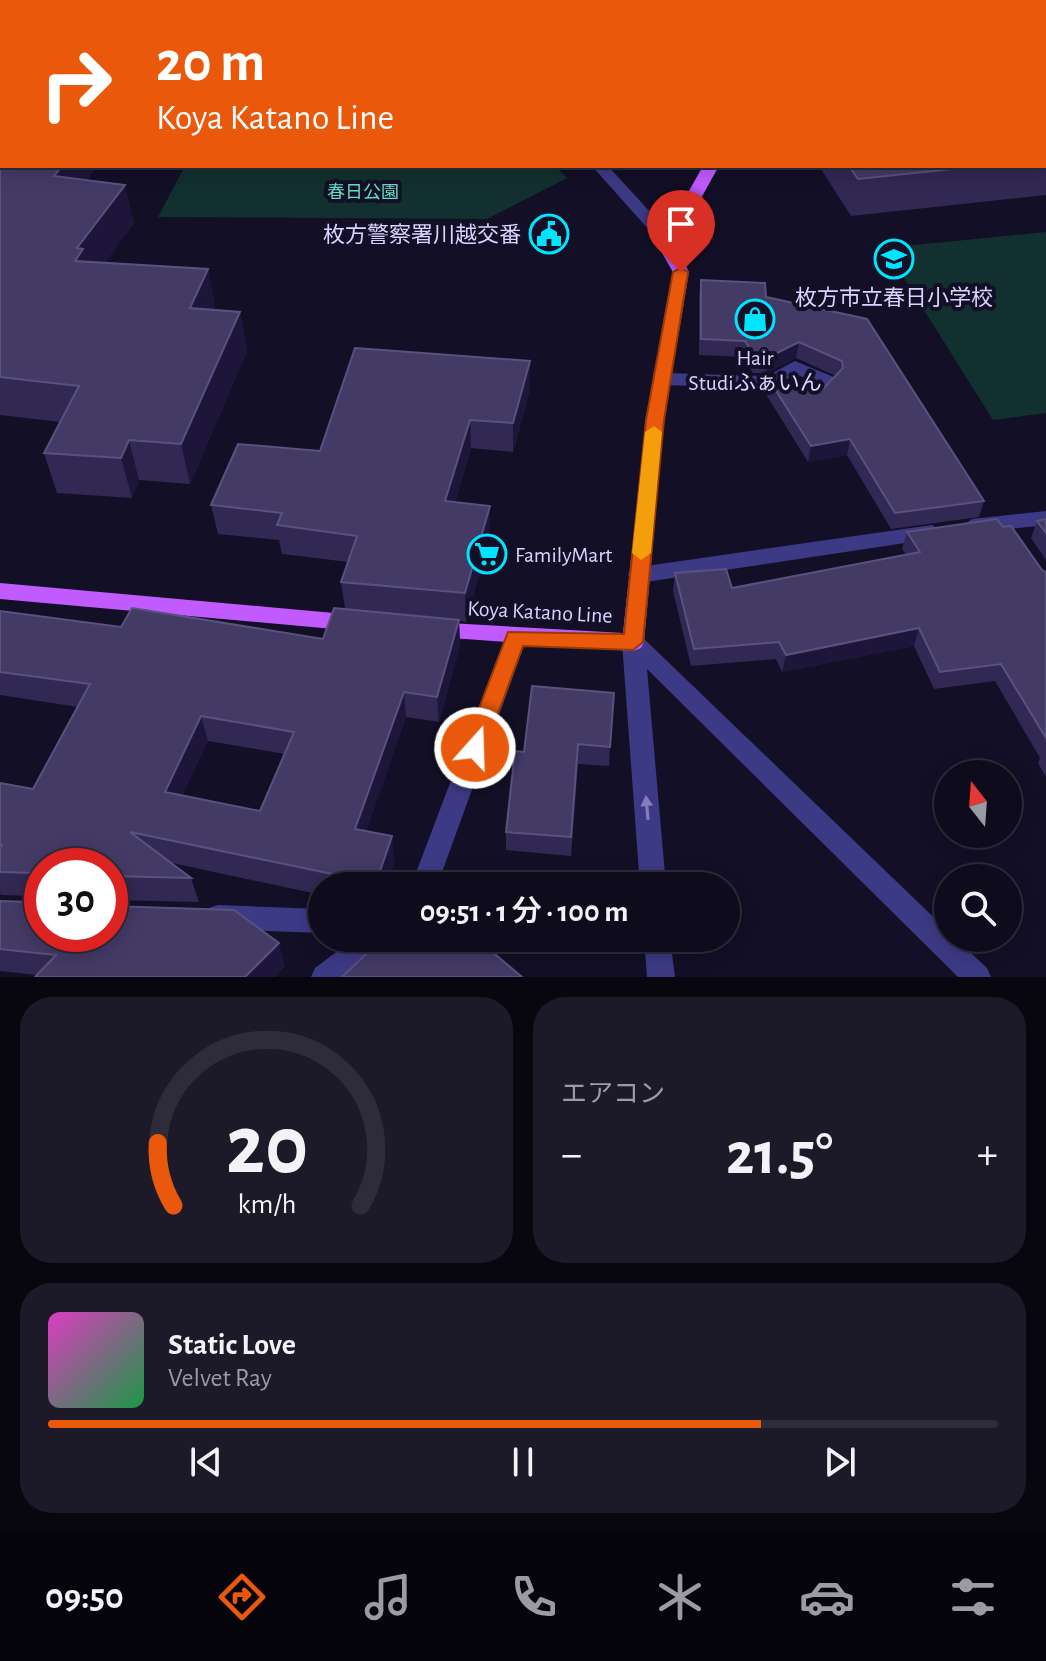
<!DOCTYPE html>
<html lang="ja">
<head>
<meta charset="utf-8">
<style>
	:root { --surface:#0e0b1c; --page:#1c1929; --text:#f1f3f6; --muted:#9b9ba3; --line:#2e2b3b; --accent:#ea580c }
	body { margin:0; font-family:"Alegreya Sans","Noto Sans JP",sans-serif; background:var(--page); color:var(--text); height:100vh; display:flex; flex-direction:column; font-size:30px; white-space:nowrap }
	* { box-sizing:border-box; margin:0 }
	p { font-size:26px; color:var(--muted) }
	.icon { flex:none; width:44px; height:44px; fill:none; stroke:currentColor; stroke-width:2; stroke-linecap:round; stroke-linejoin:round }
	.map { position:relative; height:977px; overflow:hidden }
	.drawer { display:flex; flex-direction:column; gap:20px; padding:20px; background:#08060f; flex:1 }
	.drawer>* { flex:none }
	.top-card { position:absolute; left:0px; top:0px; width:1046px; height:168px; box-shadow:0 4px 20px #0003,0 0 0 2px var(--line); background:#ea580c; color:#fff; overflow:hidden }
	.needle { width:52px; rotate:343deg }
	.tools { position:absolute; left:934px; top:760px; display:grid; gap:16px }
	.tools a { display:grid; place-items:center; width:88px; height:88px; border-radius:50%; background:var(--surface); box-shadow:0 4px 20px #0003,0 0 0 2px var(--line); font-size:40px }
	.speed { position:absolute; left:24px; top:848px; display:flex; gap:16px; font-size:40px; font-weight:700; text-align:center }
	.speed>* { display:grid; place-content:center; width:104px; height:104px; border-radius:50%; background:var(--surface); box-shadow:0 4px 20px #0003,0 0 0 2px var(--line); line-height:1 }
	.speed .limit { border:12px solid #d22; background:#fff; color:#111 }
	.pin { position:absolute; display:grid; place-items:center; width:68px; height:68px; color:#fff; margin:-82px -34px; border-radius:50% 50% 50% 0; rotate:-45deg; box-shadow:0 0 8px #0007 }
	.pin .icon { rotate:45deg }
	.me { position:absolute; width:88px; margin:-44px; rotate:20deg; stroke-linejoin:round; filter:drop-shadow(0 0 6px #0008) }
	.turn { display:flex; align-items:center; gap:28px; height:168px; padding:0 24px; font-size:36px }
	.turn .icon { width:104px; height:104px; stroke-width:2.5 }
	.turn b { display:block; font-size:56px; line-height:68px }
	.big { font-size:60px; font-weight:600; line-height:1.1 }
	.drawer .card { flex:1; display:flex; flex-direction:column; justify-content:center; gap:12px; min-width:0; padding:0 28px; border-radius:32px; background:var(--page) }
	.drawer .dial { align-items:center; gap:0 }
	.dial svg { height:208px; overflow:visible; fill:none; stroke:var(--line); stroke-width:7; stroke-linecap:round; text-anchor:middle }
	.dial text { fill:var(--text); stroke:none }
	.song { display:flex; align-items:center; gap:24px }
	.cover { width:96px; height:96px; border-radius:12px; background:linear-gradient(135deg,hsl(310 70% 55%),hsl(140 70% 35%)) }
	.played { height:8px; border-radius:4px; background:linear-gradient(90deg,var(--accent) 75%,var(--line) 75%) }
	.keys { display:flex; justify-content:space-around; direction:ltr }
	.heat { display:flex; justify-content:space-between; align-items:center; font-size:44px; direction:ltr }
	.drawer .tiles { flex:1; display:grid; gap:20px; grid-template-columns:1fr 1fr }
	.card:last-child { grid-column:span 2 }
	.trip { position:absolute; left:308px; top:872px; width:432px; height:80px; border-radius:40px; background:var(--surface); box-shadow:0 4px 20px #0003,0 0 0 2px var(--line); font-weight:600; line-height:80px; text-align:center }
	.dock { display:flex; height:128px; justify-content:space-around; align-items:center; background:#06040b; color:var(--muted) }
	.dock .icon { width:56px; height:56px }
	.dock .current { color:var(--accent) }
	.dock b { font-size:36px; color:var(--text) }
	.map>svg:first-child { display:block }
</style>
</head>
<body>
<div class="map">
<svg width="1046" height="977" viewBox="0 0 1046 977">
	<rect width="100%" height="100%" fill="#130f26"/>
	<!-- green -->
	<g fill="#12302f">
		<polygon points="185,166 555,166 567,178 487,219 158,217"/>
		<polygon points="1046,232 1046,413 993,420 885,248"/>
	</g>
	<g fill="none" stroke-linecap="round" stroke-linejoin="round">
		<!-- minor -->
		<g fill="#3d3a85" fill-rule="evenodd">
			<polygon points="72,0 84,0 85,2 73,2"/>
			<polygon points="444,0 457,0 458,2 445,2"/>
			<polygon points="592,166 608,166 662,225 674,246 672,249 660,249 649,230"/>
			<path d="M795,361L836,378L838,382C824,402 807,415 787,393L789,389L796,387L809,392L817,384L796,374L771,388L662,385L653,379L662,373L767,376Z"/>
			<polygon points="1046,511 1046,525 972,533 962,526 972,519"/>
			<polygon points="932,525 942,532 932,539 639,583 631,581 628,575 631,569 639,567"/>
			<polygon points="516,629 524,632 527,638 437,886 411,886 505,638 508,632"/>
			<polygon points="633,633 641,636 948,931 948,938 955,938 987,968 991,977 958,977 647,669 666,886 640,886 622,642 625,636"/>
			<polygon points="218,905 322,909 322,933 218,929 209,926 205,917 209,908"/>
			<polygon points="355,938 389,938 385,947 346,977 311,977 315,968"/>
			<polygon points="644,938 670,938 675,977 647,977"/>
		</g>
		<!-- major -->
		<g fill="#c25bff" fill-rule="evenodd">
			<polygon points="703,166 719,166 674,246 689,272 664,420 644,642 641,648 633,651 424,636 421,630 424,624 432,622 623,633 646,420 673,272 658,246"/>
			<polygon points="0,583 356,615 364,617 367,623 364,629 356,631 0,599"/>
		</g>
	</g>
	<!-- wall -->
	<g fill="#312854" fill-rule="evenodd">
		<polygon points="273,0 430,0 430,2 277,2"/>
		<polygon points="905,0 1046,0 1046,195 851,216 819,166 1044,166 1044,2"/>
		<polygon points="0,158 2,166 96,166 87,180 134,223 105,262 208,269 215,307 214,310 240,312 247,351 190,484 139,480 132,498 57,493 44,453 60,422 0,415"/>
		<polygon points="701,280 766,297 867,319 984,501 979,517 891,529 847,455 808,462 764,391 766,375 806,391 821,391 836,376 796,358 766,373 753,373 743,357 699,355 699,296"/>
		<path d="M530,390L513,452L471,448L455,502L490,534L466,622L459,621L460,645L439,722L406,717L366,831L395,860L386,886H322V895L172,863L191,878L199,902L110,900V866H42V934L285,966L274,977H35L37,975L0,971V901L31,902L34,899V896L1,895L0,893V783L33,789L78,707L0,695V611L121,627L323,639L345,609L341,582L348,562L282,554L279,540L218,534L211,505L320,451ZM208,741L285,754L260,811L182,795Z"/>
		<polygon points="1046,519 1046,560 1031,538 1037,521"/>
		<polygon points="907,532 1046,572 1046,777 1038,763 1040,758 995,681 934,689 914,646 782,672 776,659 691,666 673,591 675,573 732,588 906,555 902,549"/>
		<polygon points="532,686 610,747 609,766 578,764 571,856 506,850 506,832 524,752"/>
	</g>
	<!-- shaded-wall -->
	<g fill="#1d163a">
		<polygon points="26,0 56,0 54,2 24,2"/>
		<polygon points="2,29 2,63 0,66 0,30"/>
		<polygon points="62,166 96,166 64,214 54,176"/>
		<polygon points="125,185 134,223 92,281 75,261 77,248"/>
		<polygon points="208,269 215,307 198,347 190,308"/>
		<polygon points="240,312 247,351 190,484 181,444"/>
		<polygon points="799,342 796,358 766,373 769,357"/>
		<polygon points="530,361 530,390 513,452 513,423"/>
		<polygon points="470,420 471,448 446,530 445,501"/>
		<polygon points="850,439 847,455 808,462 811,446"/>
		<polygon points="129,440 139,480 132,498 121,458"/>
		<polygon points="490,506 490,534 466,622 465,593"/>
		<polygon points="459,620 460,645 439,722 437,697"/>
		<polygon points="919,628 914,646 782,672 786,655"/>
		<polygon points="404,692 406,717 359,853 355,829"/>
		<polygon points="201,716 208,741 173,816 165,792"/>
		<polygon points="392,836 395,860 386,886 376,886 376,883"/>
		<polygon points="279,943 285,966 274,977 245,977"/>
	</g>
	<!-- building -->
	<g fill="#433a66" stroke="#5a527e" stroke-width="2" fill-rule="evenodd">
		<polygon points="0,0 26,0 24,2 2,2 2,29 0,30"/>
		<polygon points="97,0 268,0 269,2 98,2"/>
		<polygon points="307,0 423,0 418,2 312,2"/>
		<polygon points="543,0 770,0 769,2 545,2"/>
		<polygon points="912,0 1046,0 1046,159 1044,159 1044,2 890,2"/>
		<polygon points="2,156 2,166 62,166 54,176 125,185 77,248 83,249 75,261 208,269 190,308 240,312 181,444 129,440 121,458 44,453 79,386 0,377 0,158"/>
		<polygon points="849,166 981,166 858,179"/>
		<polygon points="701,280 765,283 766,297 867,319 984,501 895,513 850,439 811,446 766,375 806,391 821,391 843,368 842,361 799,342 769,357 755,357 745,341 701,339"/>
		<polygon points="355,348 530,361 513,423 470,420 445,501 490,506 465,593 341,582 357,536 277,525 282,513 211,505 238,444 320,451"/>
		<polygon points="997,519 1003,527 1011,526 1042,570 1046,572 1046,738 1001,664 940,672 919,628 786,655 779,642 694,649 675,573 726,569 732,588 920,552 907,532"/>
		<polygon points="1046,519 1046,533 1037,521"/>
		<path d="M132,608L323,639L334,608L459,620L437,697L404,692L355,829L392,836L376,883L130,832L191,878L110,876V866H42V934H110V906L234,910L279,943L245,977H35L56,955L0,949V901L31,902L34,899L33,873L0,872V849L2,845H0V783L33,789L90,684L0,672V611L121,627ZM201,716L294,732L260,811L165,792Z"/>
		<polygon points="532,686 614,693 610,747 578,744 571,837 506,832 515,751 524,752"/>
		<polygon points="383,938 476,938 522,977 342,977"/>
	</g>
	<!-- one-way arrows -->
	<defs><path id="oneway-solid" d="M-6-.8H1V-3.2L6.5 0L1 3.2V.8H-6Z" transform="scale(2)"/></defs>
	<use fill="#837fbc" href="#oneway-solid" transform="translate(647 808) rotate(-95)"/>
	<!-- route -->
	<polygon fill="#ea580c" stroke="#983908" stroke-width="2" points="681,268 688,272 664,420 643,642 633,650 523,646 483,754 467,754 464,748 508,632 624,634 646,420 673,272"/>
	<!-- slow -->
	<polygon fill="#f59e0b" points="654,426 662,432 651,553 641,560 632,553 645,432"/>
	<!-- icons -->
	<defs>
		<g id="civic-ring" transform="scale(2)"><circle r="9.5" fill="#130f26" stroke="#00e5ff" stroke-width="1.5"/><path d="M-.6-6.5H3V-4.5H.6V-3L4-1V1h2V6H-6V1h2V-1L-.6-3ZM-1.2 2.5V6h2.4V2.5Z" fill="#00e5ff"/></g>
		<g id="school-ring" transform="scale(2)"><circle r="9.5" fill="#130f26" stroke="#00e5ff" stroke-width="1.5"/><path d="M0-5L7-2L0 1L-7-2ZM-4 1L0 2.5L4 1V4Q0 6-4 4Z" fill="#00e5ff"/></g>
		<g id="shop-ring" transform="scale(2)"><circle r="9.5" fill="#130f26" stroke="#00e5ff" stroke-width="1.5"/><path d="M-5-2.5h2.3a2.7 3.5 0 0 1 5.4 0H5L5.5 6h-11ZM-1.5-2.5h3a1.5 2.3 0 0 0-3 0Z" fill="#00e5ff"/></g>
		<g id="supermarket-ring" transform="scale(2)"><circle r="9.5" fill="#130f26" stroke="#00e5ff" stroke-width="1.5"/><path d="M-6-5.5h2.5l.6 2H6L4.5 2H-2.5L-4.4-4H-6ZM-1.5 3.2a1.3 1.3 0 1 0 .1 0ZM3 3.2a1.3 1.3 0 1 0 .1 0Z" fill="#00e5ff"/></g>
	</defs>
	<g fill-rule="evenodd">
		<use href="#civic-ring" x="549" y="234"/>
		<use href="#school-ring" x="894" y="259"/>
		<use href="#shop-ring" x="755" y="319"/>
		<use href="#supermarket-ring" x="487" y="554"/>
	</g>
	<g text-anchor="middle" stroke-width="8" stroke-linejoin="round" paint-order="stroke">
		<!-- far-park labels -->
		<g font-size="18" fill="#5fe0c0" stroke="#130f26">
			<text x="363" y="198">春日公園</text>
		</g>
		<!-- poi labels -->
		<g font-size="22" fill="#d9d4ff" stroke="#130f26">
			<text x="521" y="242" text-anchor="end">枚方警察署川越交番</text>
			<text x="894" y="305">枚方市立春日小学校</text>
			<text x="755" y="365">Hair<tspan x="755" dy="25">Studiふぁいん</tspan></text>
			<text x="515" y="562" text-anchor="start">FamilyMart</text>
		</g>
		<!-- street labels -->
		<g font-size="22" fill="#d9d4ff" stroke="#130f26">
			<text transform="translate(540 611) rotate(3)" y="8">Koya Katano Line</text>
		</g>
	</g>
</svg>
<div class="tools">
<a><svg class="needle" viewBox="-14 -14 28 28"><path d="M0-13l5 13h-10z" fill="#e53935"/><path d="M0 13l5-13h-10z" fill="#9b9ba3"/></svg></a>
<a><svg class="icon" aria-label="search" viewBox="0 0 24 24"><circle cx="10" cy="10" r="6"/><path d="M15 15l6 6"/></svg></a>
</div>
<div class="speed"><div class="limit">30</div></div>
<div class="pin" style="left:681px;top:272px;background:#d93025"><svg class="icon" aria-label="arrive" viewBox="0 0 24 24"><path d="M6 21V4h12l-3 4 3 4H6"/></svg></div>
<svg class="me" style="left:475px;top:748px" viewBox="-20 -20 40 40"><circle r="17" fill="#ea580c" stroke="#fff" stroke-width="3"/><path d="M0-11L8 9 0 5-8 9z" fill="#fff"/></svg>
<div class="trip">09:51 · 1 分 · 100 m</div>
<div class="top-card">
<div class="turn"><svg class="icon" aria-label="right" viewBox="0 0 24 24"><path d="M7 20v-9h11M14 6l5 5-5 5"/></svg><div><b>20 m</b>Koya Katano Line</div></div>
</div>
</div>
<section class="drawer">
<div class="tiles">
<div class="card dial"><svg viewBox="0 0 100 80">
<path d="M14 69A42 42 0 1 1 86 69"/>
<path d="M14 69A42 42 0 0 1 8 45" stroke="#ea580c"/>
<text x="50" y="56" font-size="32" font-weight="700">20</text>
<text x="50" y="72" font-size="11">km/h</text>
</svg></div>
<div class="card"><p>エアコン</p>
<div class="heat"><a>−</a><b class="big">21.5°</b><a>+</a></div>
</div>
<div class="card">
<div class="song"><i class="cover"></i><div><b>Static Love</b><p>Velvet Ray</p></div></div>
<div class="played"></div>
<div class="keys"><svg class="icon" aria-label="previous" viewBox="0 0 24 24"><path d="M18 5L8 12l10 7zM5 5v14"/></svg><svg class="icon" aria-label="pause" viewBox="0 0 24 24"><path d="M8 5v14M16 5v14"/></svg><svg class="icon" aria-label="next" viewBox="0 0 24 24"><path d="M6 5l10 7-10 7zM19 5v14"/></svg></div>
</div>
</div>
</section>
<nav class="dock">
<b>09:50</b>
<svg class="icon current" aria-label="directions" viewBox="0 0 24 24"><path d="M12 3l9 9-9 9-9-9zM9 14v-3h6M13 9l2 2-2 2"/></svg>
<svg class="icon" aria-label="music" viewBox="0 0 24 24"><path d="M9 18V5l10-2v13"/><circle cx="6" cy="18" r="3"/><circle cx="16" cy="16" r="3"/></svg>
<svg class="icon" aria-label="phone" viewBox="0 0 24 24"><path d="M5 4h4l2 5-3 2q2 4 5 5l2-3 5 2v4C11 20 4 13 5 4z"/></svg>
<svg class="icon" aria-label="climate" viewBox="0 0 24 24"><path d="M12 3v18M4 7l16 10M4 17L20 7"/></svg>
<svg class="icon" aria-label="car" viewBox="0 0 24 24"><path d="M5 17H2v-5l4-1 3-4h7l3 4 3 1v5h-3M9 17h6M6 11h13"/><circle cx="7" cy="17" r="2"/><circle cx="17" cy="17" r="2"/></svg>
<svg class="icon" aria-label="filters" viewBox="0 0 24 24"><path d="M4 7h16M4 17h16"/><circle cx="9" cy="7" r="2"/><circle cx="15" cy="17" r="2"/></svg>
</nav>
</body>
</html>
